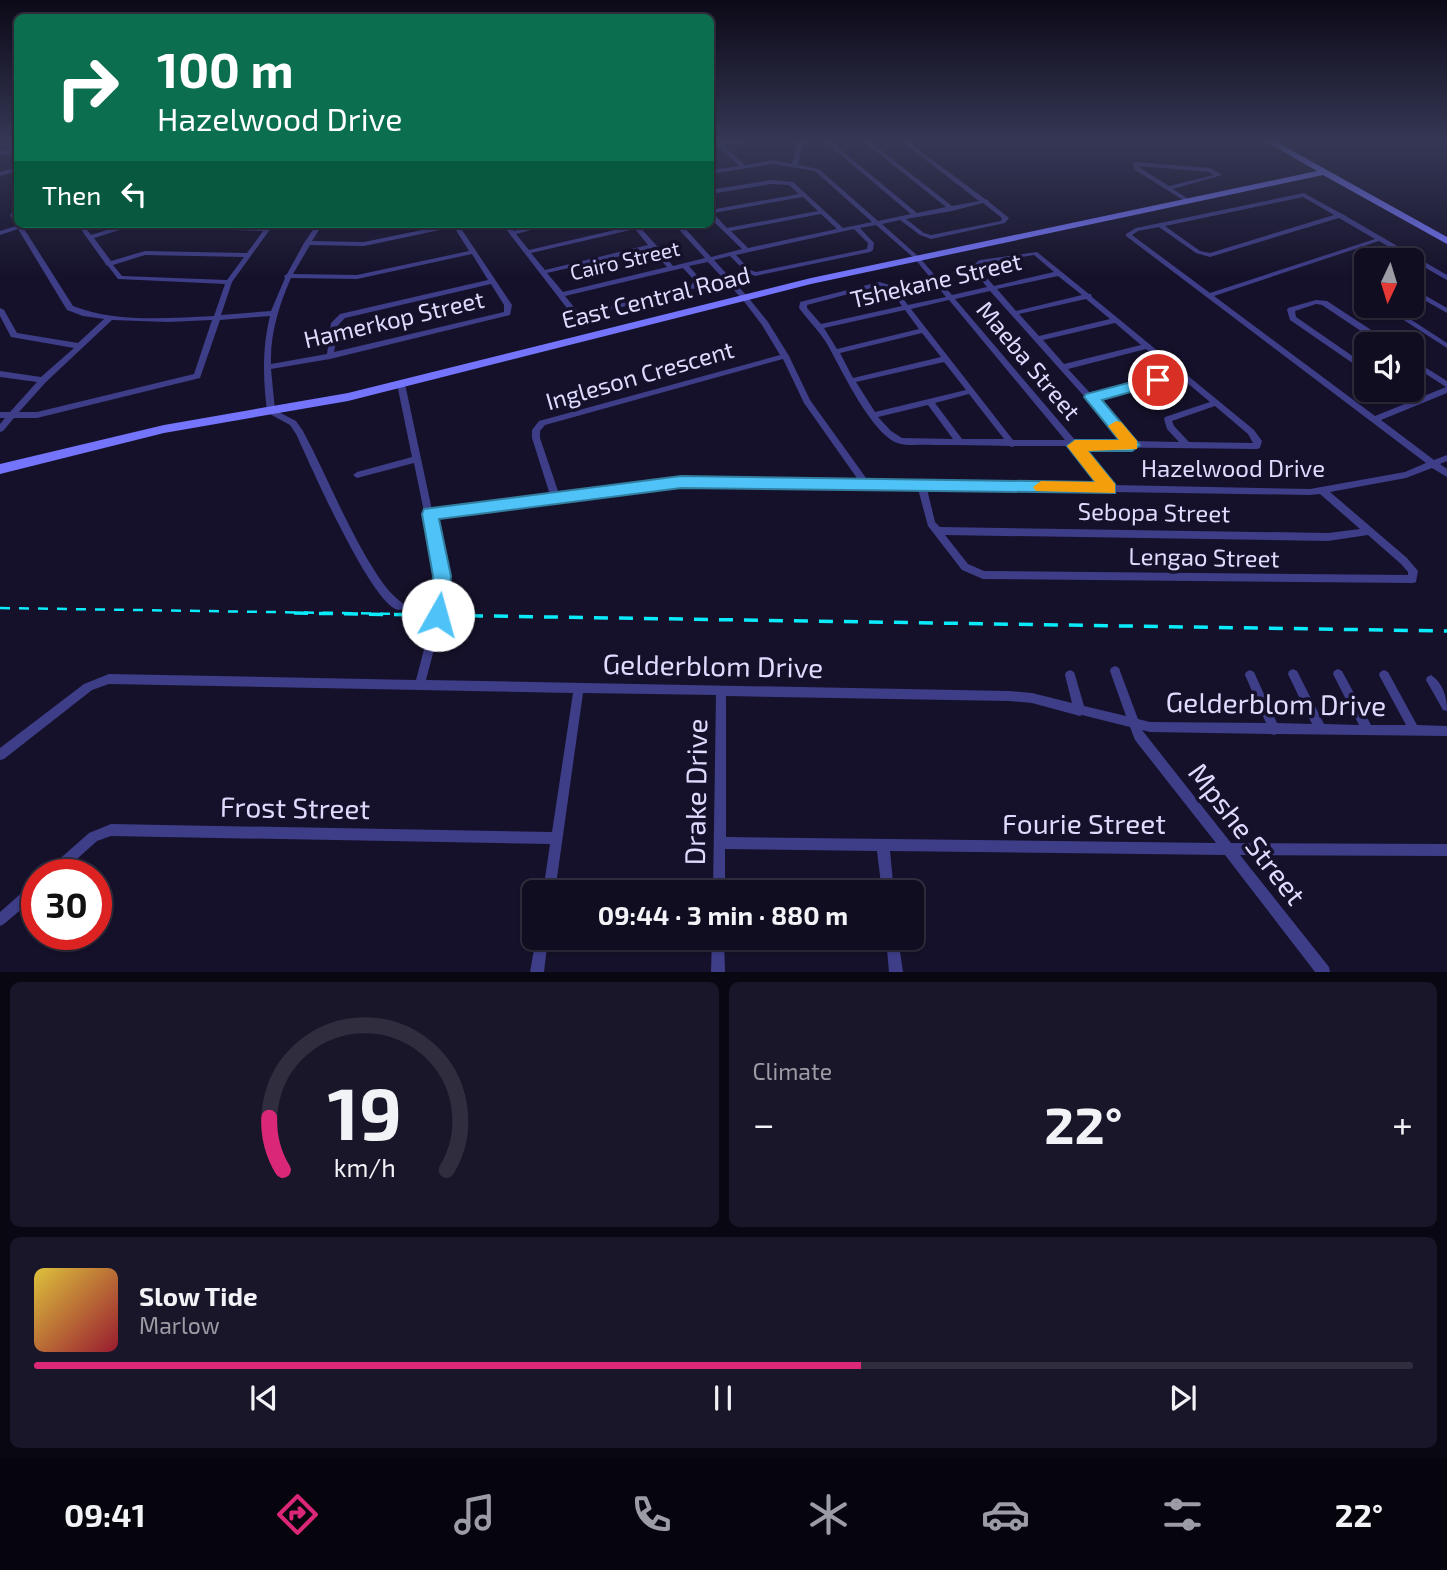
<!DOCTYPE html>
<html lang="en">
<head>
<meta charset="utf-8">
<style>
	:root { --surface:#100d20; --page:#191629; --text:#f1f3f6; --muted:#9c9ca5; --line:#302d3e; --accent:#db2777 }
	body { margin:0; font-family:"Exo 2",sans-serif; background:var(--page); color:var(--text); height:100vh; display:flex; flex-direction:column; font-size:26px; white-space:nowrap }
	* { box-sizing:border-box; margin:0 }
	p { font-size:23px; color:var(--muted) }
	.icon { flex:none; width:38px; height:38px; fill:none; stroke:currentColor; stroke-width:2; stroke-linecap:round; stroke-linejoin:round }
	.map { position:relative; height:972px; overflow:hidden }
	.sheet { display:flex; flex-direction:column; gap:10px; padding:10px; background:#090712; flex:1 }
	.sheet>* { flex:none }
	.top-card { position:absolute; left:14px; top:14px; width:700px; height:214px; border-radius:10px; box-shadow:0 2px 5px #0004,0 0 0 2px var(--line); background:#0b6e4f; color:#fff; overflow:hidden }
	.needle { width:46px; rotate:184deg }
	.controls { position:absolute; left:1354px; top:248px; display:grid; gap:14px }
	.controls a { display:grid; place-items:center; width:70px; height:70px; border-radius:10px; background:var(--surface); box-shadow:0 2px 5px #0004,0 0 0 2px var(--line); font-size:35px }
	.speed { position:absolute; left:21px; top:859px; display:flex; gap:14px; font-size:35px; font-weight:700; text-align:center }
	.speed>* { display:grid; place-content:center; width:91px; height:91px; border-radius:50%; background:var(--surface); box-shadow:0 2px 5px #0004,0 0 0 2px var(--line); line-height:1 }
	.speed .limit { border:10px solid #d22; background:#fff; color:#111 }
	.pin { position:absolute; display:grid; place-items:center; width:60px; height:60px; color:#fff; margin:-30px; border:4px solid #fff; border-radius:50%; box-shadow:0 2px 7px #0007 }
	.me { position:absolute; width:77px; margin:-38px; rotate:7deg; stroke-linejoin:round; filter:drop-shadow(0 0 5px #0008) }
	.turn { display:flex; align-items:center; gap:24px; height:147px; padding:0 28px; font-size:32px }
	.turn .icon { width:91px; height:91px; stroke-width:2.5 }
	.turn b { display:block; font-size:49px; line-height:60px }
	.then { display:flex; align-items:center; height:66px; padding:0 28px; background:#0003; gap:14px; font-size:26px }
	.big { font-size:52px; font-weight:700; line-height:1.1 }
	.sheet .tile { flex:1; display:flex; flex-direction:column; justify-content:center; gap:10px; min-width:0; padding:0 24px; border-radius:10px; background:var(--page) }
	.sheet .dial { align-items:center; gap:0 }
	.dial svg { height:182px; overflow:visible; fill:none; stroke:var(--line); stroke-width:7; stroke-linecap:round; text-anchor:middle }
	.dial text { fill:var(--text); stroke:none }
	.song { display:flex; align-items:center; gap:21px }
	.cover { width:84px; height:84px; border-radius:10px; background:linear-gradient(135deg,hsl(50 70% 55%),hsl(350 70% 35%)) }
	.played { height:7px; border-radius:4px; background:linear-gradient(90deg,var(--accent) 60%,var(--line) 60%) }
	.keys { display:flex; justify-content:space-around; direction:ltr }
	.heat { display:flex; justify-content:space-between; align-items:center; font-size:38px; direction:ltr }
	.sheet .tiles { flex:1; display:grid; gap:10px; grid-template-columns:1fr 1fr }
	.tile:last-child { grid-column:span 2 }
	.trip { position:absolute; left:522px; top:880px; width:402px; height:70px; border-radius:10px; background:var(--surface); box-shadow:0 2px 5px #0004,0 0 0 2px var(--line); font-weight:700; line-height:70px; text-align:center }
	.menu { display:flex; height:112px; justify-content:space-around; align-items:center; background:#06050d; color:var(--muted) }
	.menu .icon { width:49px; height:49px }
	.menu .selected { color:var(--accent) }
	.menu b { font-size:32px; color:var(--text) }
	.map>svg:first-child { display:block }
</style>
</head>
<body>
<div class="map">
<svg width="1447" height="972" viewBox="0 0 1447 972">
	<rect width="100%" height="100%" fill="#15112a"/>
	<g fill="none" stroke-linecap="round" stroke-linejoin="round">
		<!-- street -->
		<g fill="#3e3d88" fill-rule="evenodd">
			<path d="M710,141H749L746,143L722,144L745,165L773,160L792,164L798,141H804L798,165L819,169L878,221L911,214L824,141H830L917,213L946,207L863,141H869L952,206L979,201L901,141H907L985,199L988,200L989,202L1009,218L1005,223L931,239L920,235L900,220L882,224L919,257L952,295L987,287L971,268L978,261L980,260L1037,252L1089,294H1091L1092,297L1254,430L1262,441L1260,448L1257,449L1080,447L1113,485L1310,489L1405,472L1426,463L1126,236V234L1136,228L1304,193L1340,213L1343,214L1344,215L1447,275V280L1445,279L1379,241L1214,296L1375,416L1407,403L1391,390H1401L1414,400L1446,387L1412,365V359L1447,381V393L1381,420L1434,460L1447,455V461L1440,464L1447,469V477L1432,468L1406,478L1330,492L1407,558L1418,571L1416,582L1413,583L983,579L962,570L928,526L918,489L681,485L434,517L447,576L443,615L426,680L1009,691L1032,693L1072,703L1065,675L1066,672L1070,670L1074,672L1075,675L1084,706L1126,716L1110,671L1111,668L1115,666L1119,668L1120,671L1138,719L1150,722L1266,723L1245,675L1246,672L1250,670L1254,672L1277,723L1312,724L1288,674L1289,671L1293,669L1297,671L1324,724L1359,725L1333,674L1334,671L1338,669L1342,671L1371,725H1406L1379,675L1380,672L1384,670L1388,672L1417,725L1447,726V736L1277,734L1274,735L1271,734L1150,732L1142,730L1231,843L1447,844V856L1240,855L1329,967L1330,972H1315L1225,855L890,851L894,892H882L877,851L725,849V892H713L716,695L583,693L555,892H543L550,844L111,836L97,841L59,875H44L46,871L89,833L111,824L552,832L573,693L109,684L92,690L4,759L0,760V748L84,684L109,674L416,680L433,615L437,576L414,463L357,478L353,475L357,472L412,457L397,384L398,382H404L405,384L432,510L550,495L532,438V430L539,421L780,355L762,325L743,300L708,262L689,266L701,280L696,288L587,316H573L502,224H508L514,231L543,224H554L516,234L529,250L632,226L631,224H637L656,245L673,266L705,258L674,224H681L711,257L742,249L710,218V210L799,194L789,185L771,184L710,194V190L771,180L793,182L843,228L872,222L815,171L773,164L710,174V170L739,166L716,144L710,145ZM803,197L818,211L727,228L713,213ZM1303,197L1334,215L1210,253L1200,251L1165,226ZM983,203L1002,218L1001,221L931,235L924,233L906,219L952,211ZM821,214L837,229L748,248L731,231ZM1339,218L1375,239L1210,293L1132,235L1138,231L1159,227L1196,253L1210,257ZM876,225L915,259L946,297L908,305L893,286L879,282L800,302L799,308C808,320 818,330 826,342C840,366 873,439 901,444C911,446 923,444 933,445C959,445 983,445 1009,446L1012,447L1015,446H1070L1103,485L869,482L810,400L789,356L768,322L747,296L714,260L730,256L746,272L755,276L870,252L873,250L874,243L860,228ZM635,229L648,245L545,270L531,253ZM854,229L868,243L867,249L756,272L750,270L736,255ZM651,249L667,267L563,292L547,273ZM1034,255L1054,272L994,286L978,268L982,264ZM683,268L694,280L691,286L587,312H578L565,296ZM1058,276L1082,295L1016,311L997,289ZM879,286L889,288L902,306L821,324L807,308V305ZM990,291L1124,441L1075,440L955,299ZM1086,299L1110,319L1039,336L1019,314ZM949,300L1065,440H1013L911,309ZM905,310L919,329L837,349L824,328ZM1115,323L1141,345L1064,364L1043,340ZM922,333L941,357L853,378L840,353ZM1146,349L1175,373L1091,394L1068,369ZM783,359L804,403L859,481L681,479L559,494L540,438V431L545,425ZM944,362L966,390L875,412L856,382ZM1180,377L1210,402L1165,417L1164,419L1167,429L1179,442L1134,441L1095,399ZM969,394L1004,439H962L935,403ZM928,405L953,439L902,438L891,431L878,417ZM1215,406L1248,434L1253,443L1189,442L1174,426L1172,421ZM927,489L1310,495L1320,494L1360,529L1328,533L940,527L935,522ZM945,535L1328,541L1368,535L1401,564L1408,572V575L984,571L968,564ZM726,696L1009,701L1032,703L1080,716L1082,715L1130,727L1135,740L1216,843L726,837Z"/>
			<polygon points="1442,141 1447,141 1447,143 1443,142"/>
			<polygon points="18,148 18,152 0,156 0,152"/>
			<path d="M1136,162L1210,168L1222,175L1173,189L1190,200V202L1188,203L1135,170L1133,164ZM1139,166L1209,172L1214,175L1169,186L1140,168Z"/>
			<polygon points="18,167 18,171 0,176 0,172"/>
			<path d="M18,206L16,215L18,224H21L73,306C116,323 168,318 214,316L225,284L118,279L108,266L106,265L105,263L77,224H83L91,235L126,224L266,227L268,224H274L232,282L221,315L271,311L285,278L284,276L287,274L304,243L317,224H323L312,241L364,242L451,224H458L512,305L510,315L330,359L271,369L275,410L296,421L303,431C328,478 347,528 376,573C381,581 387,589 393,595C397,599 401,601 405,606L403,609C402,609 400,610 398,610C371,604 310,464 296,434L290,425L268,413L267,411C263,378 262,349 270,316L220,320L200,378L37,418H14L3,431L0,432V424L5,418H0V412H10L37,382L0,377V371L41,377L74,348L11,337L0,316V308L4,310L17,333L78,343L104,319L83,316L67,310L18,229L0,235V231L16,226L10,215ZM129,227L263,231L247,253L145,251L111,261L94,238ZM454,227L469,251L357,275L293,274L310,245L364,246ZM472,254L488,280L340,314L331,323L327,354L271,364C270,334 279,305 291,278L357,279ZM145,255L244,257L227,280L122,276L113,265ZM491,284L504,305V312L334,352L339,324L345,318ZM112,320L168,322L212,320L194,374L37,412H19L46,382Z"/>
			<polygon points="1367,281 1367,286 1364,287 1367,290 1367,297 1365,297 1357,287"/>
			<polygon points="1412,288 1447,308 1447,313 1412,293"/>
			<polygon points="1316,300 1327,301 1391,343 1392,345 1382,345 1322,305 1316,304 1295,311 1296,317 1367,366 1367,373 1290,320 1287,310 1288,308"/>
			<polygon points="1382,306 1390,306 1447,343 1447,348"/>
			<path d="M1431,675C1443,683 1447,697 1447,711L1443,710L1426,680L1427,677Z"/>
			<polygon points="37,881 37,896 4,924 0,926 0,912 33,883"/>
			<polygon points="536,938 548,938 544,972 530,972"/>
			<polygon points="712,938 724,938 725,972 711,972"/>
			<polygon points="886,938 898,938 903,972 889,972"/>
		</g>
		<!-- secondary -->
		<polygon fill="#7475fc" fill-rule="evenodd" points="1265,141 1275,141 1447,237 1447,244 1323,175 811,284 348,401 164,433 0,474 0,464 164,425 348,393 811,278 1317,171"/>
		<!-- rail-far1 -->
		<polyline stroke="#0aebfb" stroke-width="2.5" stroke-dasharray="10 9" stroke-linecap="butt" points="0,608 404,614"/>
		<!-- rail -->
		<polyline stroke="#0aebfb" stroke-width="3.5" stroke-dasharray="14 11" stroke-linecap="butt" points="294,613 1447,631"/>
	</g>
	<!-- sky -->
	<linearGradient id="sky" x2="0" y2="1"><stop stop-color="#0c0917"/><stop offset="0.51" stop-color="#353855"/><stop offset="1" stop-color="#353855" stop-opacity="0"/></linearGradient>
	<rect width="1447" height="277" fill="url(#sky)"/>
	<!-- route -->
	<polygon fill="#4fc3f7" stroke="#337fa1" stroke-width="2" points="1158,375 1163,376 1163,383 1102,400 1140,445 1132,451 1088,451 1115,484 1115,493 681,488 439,519 451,576 447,615 445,621 432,621 429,615 433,576 422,514 424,509 681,476 1095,482 1067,446 1075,440 1119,440 1084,397 1086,394"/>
	<!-- slow -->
	<polygon fill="#f59e0b" points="1116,421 1121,422 1137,441 1137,449 1088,451 1115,484 1115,493 1036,491 1033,487 1041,481 1095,482 1067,446 1075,440 1119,440 1108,426"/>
	<g text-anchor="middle" stroke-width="7" stroke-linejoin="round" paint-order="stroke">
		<!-- far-street labels -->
		<g font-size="21" fill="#dedbfe" stroke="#15112a">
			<text transform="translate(625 261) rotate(-13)" y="7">Cairo Street</text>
		</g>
		<!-- street labels -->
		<g font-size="24" fill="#dedbfe" stroke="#15112a">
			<text transform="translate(936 281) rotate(-13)" y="8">Tshekane Street</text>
			<text transform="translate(656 298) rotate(-14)" y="8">East Central Road</text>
			<text transform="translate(394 320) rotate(-13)" y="8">Hamerkop Street</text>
			<text transform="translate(1028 361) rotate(50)" y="8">Maeba Street</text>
			<text transform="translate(640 376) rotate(-16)" y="8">Ingleson Crescent</text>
			<text x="1233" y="477">Hazelwood Drive</text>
			<text transform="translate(1154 513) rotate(1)" y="8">Sebopa Street</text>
			<text transform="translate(1204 558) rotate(1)" y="8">Lengao Street</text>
		</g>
		<!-- near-street labels -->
		<g font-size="28" fill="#dedbfe" stroke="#15112a">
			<text transform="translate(713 666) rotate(1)" y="10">Gelderblom Drive</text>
			<text transform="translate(1276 704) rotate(1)" y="10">Gelderblom Drive</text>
			<text transform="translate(696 792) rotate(-89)" y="10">Drake Drive</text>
			<text transform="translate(295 808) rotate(1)" y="10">Frost Street</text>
			<text x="1084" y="834">Fourie Street</text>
			<text transform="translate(1247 834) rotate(52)" y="10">Mpshe Street</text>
		</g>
	</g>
</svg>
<div class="controls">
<a><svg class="needle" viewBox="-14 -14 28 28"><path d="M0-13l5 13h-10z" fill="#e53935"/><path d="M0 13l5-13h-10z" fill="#9c9ca5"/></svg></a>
<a><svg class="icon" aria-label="sound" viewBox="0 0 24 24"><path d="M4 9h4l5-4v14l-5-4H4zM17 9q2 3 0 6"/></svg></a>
</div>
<div class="speed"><div class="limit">30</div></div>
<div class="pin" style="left:1158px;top:380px;background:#d93025"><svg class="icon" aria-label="arrive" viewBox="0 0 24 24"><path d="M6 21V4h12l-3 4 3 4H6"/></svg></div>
<svg class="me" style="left:438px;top:615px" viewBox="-20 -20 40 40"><circle r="19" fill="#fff"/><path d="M0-13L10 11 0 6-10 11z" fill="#4fc3f7"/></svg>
<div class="trip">09:44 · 3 min · 880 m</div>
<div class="top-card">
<div class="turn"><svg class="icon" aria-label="right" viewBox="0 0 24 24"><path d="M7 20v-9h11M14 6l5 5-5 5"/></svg><div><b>100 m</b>Hazelwood Drive</div></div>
<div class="then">Then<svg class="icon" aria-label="left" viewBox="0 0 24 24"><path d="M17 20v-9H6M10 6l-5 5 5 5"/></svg></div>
</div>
</div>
<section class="sheet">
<div class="tiles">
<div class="tile dial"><svg viewBox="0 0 100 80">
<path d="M14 69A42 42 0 1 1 86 69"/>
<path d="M14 69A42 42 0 0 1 8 46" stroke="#db2777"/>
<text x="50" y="56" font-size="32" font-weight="700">19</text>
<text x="50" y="72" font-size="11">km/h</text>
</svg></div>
<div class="tile"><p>Climate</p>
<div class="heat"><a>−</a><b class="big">22°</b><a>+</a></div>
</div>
<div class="tile">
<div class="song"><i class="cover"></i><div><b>Slow Tide</b><p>Marlow</p></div></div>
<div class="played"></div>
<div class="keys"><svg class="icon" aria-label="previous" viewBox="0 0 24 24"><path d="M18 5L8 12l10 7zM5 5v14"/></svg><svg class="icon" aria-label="pause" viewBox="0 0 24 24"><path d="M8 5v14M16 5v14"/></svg><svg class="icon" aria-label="next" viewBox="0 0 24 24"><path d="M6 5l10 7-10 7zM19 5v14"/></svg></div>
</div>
</div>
</section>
<nav class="menu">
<b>09:41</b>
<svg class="icon selected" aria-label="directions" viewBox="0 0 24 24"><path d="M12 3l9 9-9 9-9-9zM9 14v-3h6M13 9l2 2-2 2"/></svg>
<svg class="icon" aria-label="music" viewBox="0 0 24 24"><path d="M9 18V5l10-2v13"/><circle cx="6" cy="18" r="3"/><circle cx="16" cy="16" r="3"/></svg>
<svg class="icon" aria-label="phone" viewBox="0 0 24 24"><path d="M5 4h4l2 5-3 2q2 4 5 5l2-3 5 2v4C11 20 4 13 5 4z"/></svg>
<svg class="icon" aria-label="climate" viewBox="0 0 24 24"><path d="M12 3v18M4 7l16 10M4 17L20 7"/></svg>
<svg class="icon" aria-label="car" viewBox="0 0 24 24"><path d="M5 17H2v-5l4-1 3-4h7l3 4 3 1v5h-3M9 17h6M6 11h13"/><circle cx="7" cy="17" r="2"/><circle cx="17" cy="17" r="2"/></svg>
<svg class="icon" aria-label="filters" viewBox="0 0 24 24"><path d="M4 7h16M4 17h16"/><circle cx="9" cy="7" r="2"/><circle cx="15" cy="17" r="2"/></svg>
<b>22°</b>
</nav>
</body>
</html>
